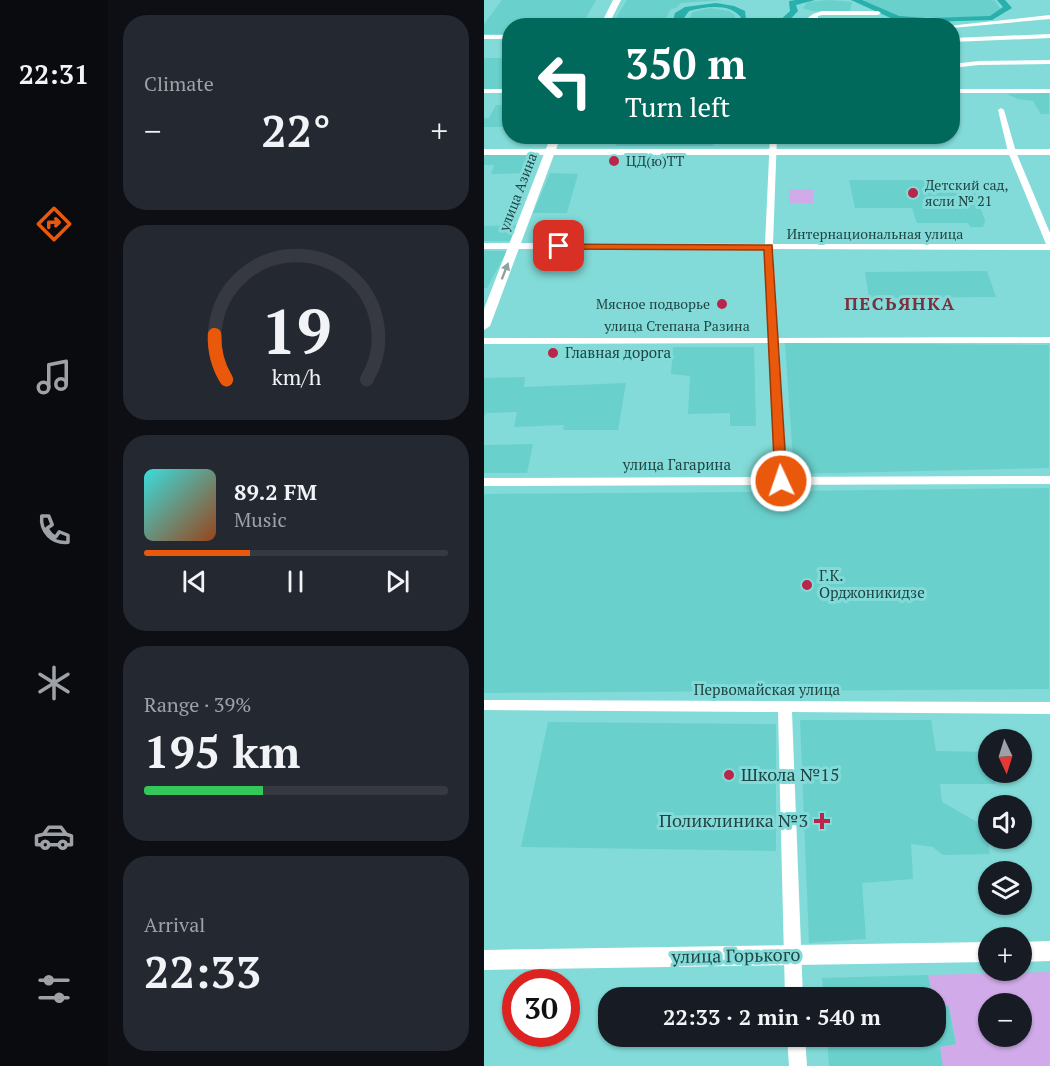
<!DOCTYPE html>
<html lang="en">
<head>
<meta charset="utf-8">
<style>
	:root { --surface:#171b24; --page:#242831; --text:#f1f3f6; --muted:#9ea1a6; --line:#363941; --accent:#ea580c }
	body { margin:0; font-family:"PT Serif",serif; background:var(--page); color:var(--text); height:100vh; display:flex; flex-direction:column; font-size:22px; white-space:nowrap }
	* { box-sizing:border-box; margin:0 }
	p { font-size:20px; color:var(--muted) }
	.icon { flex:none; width:33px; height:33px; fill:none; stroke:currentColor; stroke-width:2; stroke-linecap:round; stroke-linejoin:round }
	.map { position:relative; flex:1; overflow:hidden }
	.side { display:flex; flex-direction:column; gap:15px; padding:15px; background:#0d0f14; width:376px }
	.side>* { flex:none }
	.hud { position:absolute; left:18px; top:18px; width:458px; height:126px; border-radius:24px; box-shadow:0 2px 4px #0004; background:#00695c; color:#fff; overflow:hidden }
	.needle { width:39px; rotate:176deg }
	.tools { position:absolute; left:494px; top:729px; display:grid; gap:12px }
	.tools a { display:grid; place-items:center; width:54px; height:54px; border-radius:50%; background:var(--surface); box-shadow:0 2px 4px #0004; font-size:30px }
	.speed { position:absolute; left:18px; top:969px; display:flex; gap:12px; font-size:30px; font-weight:700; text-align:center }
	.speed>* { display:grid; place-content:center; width:78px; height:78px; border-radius:50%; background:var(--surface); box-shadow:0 2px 4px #0004; line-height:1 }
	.speed .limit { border:9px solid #d22; background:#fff; color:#111 }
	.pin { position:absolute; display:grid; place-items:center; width:51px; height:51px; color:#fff; margin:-26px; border-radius:12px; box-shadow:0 3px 9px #0006 }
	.me { position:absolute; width:66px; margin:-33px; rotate:357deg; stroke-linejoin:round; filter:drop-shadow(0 0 4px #0008) }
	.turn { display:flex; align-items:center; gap:21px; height:126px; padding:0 24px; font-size:27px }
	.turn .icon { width:78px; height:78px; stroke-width:2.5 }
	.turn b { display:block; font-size:42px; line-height:51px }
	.big { font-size:45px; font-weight:800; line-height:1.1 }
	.side .tile { flex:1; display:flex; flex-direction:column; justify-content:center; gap:9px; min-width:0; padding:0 21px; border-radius:24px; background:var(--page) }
	.side .dial { align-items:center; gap:0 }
	.dial svg { height:156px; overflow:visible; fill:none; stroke:var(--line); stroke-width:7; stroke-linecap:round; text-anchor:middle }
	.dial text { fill:var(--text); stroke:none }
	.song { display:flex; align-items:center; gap:18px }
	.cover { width:72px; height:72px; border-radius:9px; background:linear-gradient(135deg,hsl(180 70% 55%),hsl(20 70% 35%)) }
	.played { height:6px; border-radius:3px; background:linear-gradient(90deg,var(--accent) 35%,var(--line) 35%) }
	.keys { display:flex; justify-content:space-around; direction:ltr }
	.heat { display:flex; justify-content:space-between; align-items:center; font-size:33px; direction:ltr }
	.charge { height:9px; border-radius:4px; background:linear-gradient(90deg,#34c759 39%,var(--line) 0) }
	.trip { position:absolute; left:114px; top:987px; width:348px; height:60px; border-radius:24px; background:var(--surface); box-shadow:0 2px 4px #0004; font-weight:800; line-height:60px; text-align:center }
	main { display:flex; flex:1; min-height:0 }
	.tabs { display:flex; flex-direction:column; width:108px; justify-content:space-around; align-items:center; background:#090b0e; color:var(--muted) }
	.tabs .icon { width:42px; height:42px }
	.tabs .current { color:var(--accent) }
	.tabs b { font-size:27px; color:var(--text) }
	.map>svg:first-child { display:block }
</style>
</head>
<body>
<main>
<nav class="tabs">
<b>22:31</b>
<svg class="icon current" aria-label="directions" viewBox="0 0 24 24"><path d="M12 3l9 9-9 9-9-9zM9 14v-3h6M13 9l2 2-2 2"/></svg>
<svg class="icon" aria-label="music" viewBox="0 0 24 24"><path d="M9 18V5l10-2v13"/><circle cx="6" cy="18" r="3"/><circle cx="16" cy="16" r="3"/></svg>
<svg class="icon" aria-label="phone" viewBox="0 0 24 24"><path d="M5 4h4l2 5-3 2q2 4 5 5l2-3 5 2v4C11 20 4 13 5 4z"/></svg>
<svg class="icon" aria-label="climate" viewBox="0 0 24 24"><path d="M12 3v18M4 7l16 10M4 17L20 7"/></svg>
<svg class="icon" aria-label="car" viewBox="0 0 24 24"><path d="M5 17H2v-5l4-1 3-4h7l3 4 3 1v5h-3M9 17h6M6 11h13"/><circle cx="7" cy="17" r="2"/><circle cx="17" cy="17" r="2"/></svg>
<svg class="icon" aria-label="filters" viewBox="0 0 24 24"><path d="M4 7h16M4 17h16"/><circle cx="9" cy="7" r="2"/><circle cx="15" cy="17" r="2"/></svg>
</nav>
<section class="side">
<div class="tile"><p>Climate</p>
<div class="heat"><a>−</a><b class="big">22°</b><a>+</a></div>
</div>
<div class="tile dial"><svg viewBox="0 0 100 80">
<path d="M14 69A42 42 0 1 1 86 69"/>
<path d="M14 69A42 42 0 0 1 8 46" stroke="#ea580c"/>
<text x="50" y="56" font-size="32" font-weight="700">19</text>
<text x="50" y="72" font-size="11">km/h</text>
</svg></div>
<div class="tile">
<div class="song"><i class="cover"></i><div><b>89.2 FM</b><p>Music</p></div></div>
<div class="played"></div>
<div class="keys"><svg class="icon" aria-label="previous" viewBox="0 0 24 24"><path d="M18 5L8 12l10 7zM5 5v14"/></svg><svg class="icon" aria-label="pause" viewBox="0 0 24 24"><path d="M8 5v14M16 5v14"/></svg><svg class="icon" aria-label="next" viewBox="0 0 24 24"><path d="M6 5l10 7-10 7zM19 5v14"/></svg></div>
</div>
<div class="tile"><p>Range · 39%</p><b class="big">195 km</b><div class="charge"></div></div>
<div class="tile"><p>Arrival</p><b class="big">22:33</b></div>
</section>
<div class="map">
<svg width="566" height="1066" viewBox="0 0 566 1066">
	<rect width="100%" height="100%" fill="#82dbd8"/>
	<!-- built -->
	<g fill="#6ad0cc">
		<polygon points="18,0 112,0 98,25 26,26 25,34 0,34 0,24"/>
		<polygon points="143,0 238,0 197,3 192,8 187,9 178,25 128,25"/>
		<polygon points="344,0 368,2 366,12 328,11 319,8 324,2"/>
		<polygon points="376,0 507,0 511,1 518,11 505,17 415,17"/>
		<polygon points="226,8 245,11 251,15 251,23 255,25 201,25 209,12"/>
		<rect x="0" y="58" width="25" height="32"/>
		<polygon points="565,93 565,114 557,114 549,101 534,99 523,94"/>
		<polygon points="12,105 25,105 25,127 0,127 0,118 5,118"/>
		<polygon points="135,137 135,136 230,137 229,146 132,146"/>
		<polygon points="0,155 56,155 50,173 7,174 10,165 0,165"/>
		<polygon points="66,173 94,174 83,213 49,213"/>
		<polygon points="365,180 487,180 501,221 499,227 486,227 484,223 433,223 428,208 371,208"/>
		<polygon points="33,225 27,241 0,241 0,226"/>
		<polygon points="0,251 23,251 3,288 0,288"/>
		<polygon points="503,271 512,297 385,298 381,272"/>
		<polygon points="301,343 565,345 565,468 310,474"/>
		<polygon points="189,347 270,347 272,426 246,426 246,413 204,414 206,376 187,374"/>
		<polygon points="41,377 40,387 142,383 134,430 79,430 80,425 30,427 33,412 2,413 0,417 0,378"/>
		<polygon points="49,444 43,473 0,473 0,445"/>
		<polygon points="565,488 565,689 0,693 0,494 271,492 272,494 308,494 310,491"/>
		<polygon points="316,720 447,720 452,751 504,752 504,772 510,773 512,784 456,784 458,802 493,822 496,830 503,833 506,854 459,855 449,847 427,844 429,879 378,883 382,939 325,943"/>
		<polygon points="64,722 292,724 292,851 37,847"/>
		<polygon points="444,975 449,997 340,997 338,978"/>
		<polygon points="465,1006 472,1045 456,1047 459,1066 345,1066 343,1037 452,1036 452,1007"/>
	</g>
	<!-- green -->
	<g fill="#d1abe9" fill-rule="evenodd">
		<polygon points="305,189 329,189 330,203 305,203"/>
		<path d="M565,972V1066H459L456,1047L472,1044L465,1006L452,1007V998L449,997L444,975ZM504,1004H537V1036H504Z"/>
	</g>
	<!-- water -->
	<path fill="#29afac" d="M232,3L250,6L261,11L262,20L267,25H272L254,23L258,19C247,2 221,7 205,11L195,25H188L191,13L201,7Z"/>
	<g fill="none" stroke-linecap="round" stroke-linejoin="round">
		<!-- river -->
		<g fill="#29afac" fill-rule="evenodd">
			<polygon points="312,0 331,0 312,5 314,11 300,26 287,26 293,23 306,11 305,1"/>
			<polygon points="367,0 378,0 415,16 443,18 506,16 519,7 513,0 521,0 528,8 508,20 443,22 411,20"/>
		</g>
		<!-- minor -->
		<g fill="#fff" fill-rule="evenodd">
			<polygon points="338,11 394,11 397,13 394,15 338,15 334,16 334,26 328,26 328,19 319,26 313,26 329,14"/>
			<polygon points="566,15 566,19 468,28 468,26 464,26"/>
			<polygon points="566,34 566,38 468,42 468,38"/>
			<rect x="0" y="35" width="26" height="4"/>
			<polygon points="566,60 566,64 495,65 468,68 468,64 495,61"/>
			<rect x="0" y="89" width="26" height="4"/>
			<rect x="468" y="89" width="98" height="4"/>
			<polygon points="517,108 520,110 532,152 566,233 566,250 289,249 294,338 566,337 566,343 295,343 303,481 301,483 293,483 291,481 285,343 0,344 0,338 285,338 281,249 0,249 0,243 281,244 286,136 293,136 289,244 562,244 524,152 514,110"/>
			<polygon points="0,700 566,702 566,714 308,712 319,998 301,998 294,712 0,710"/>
			<polygon points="303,1036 321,1036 323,1066 305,1066"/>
		</g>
		<!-- tertiary -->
		<g fill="#fff" fill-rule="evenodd">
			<rect x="0" y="149" width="566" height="6"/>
			<polygon points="566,476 566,484 0,486 0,478"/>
			<polygon points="566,941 566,961 537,962 537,942"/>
			<polygon points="504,942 504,962 0,970 0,950"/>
		</g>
		<!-- secondary -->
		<g fill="#fff" fill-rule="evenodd">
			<polygon points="129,0 137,0 124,26 116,26"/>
			<polygon points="67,136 77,136 6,326 0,330 0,309"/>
		</g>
	</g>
	<!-- one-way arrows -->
	<defs><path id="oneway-solid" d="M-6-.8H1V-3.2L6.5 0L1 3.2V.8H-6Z" transform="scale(1.5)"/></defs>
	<use fill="#8fa2a1" href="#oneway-solid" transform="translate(21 271) rotate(-69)"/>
	<!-- route -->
	<polygon fill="#ea580c" stroke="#983908" stroke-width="1.5" points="72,244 288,245 303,481 302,484 297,485 291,481 280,250 75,249 71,246"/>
	<!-- markers -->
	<g fill="#b8274b" stroke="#82dbd8" stroke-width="2">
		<circle cx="130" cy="161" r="6"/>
		<circle cx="429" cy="193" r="6"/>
		<circle cx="238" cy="304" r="6"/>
		<circle cx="69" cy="353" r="6"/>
		<circle cx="323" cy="585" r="6"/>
		<circle cx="245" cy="775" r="6"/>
		<path d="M335 812h6v6h6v6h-6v6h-6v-6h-6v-6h6z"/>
	</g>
	<g text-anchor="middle" stroke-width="6" stroke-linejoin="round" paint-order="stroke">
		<!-- far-poi labels -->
		<g font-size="14" fill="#1f4443" stroke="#82dbd8" text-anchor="start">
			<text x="142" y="166">ЦД(ю)ТТ</text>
			<text x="441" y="190">Детский сад,<tspan x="441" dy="16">ясли № 21</tspan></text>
			<text x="226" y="309" text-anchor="end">Мясное подворье</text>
		</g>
		<!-- far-street labels -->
		<g font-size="14" fill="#1f4443" stroke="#82dbd8">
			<text transform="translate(34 192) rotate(-69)" y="5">улица Азина</text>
			<text x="391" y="239">Интернациональная улица</text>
			<text x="193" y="331">улица Степана Разина</text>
		</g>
		<!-- poi labels -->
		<g font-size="15" fill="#1f4443" stroke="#82dbd8" text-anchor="start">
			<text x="81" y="358">Главная дорога</text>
			<text x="335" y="581">Г.К.<tspan x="335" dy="17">Орджоникидзе</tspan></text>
		</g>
		<!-- street labels -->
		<g font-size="15" fill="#1f4443" stroke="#82dbd8">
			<text x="193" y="470">улица Гагарина</text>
			<text x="283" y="695">Первомайская улица</text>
		</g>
		<!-- far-district labels -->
		<g font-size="18" font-weight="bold" letter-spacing="1.5" fill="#79323d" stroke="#82dbd8">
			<text x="416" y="310">ПЕСЬЯНКА</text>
		</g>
		<!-- near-poi labels -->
		<g font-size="18" fill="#1f4443" stroke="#82dbd8" text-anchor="start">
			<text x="257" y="781">Школа №15</text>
			<text x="324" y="827" text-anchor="end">Поликлиника №3</text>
		</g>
		<!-- near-street labels -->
		<g font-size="18" fill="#1f4443" stroke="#82dbd8">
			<text transform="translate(252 956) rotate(-1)" y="6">улица Горького</text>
		</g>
	</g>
</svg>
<div class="tools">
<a><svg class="needle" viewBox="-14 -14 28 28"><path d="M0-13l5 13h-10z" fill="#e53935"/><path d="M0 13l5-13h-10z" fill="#9ea1a6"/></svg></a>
<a><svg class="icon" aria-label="sound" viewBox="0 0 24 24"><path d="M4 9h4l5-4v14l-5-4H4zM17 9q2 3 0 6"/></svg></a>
<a><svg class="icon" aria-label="layers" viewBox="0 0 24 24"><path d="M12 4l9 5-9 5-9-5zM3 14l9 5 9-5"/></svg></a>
<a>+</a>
<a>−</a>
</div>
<div class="speed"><div class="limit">30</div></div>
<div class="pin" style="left:75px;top:246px;background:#d93025"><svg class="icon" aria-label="arrive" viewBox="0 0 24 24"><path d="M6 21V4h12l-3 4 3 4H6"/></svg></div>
<svg class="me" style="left:297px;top:481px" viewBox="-20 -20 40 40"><circle r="17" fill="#ea580c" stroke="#fff" stroke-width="3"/><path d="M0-11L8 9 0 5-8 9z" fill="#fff"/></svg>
<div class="trip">22:33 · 2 min · 540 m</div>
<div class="hud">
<div class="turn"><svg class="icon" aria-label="left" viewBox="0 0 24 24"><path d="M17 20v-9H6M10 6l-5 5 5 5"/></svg><div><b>350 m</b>Turn left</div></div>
</div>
</div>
</main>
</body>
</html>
